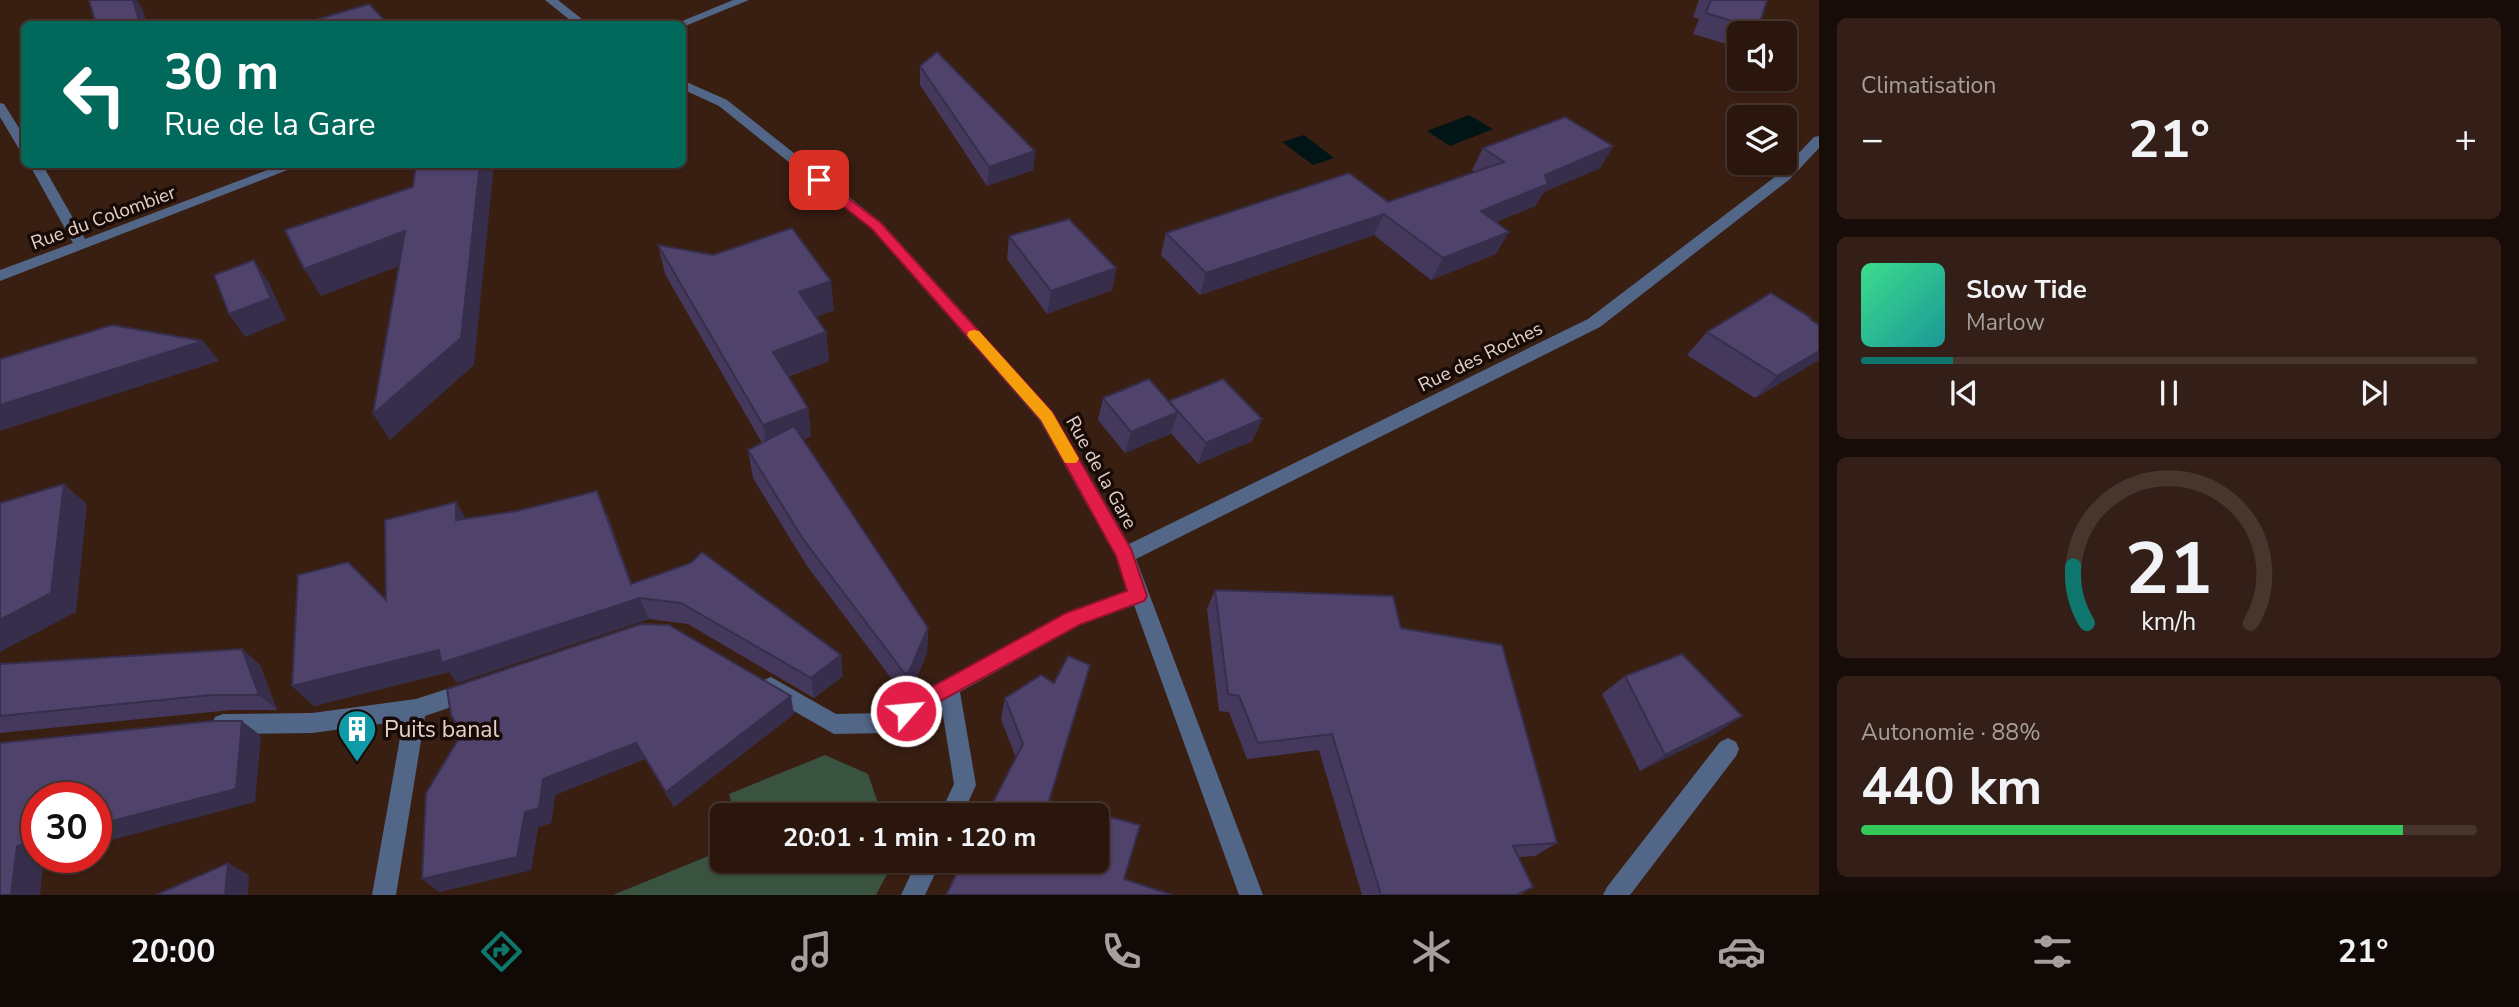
<!DOCTYPE html>
<html lang="fr">
<head>
<meta charset="utf-8">
<style>
	:root { --surface:#2b160e; --page:#331f17; --text:#f1f3f6; --muted:#a69f9e; --line:#47352e; --accent:#0f766e }
	body { margin:0; font-family:"Nunito Sans",sans-serif; background:var(--page); color:var(--text); height:100vh; display:flex; flex-direction:column; font-size:26px; white-space:nowrap }
	* { box-sizing:border-box; margin:0 }
	p { font-size:23px; color:var(--muted) }
	.icon { flex:none; width:38px; height:38px; fill:none; stroke:currentColor; stroke-width:2; stroke-linecap:round; stroke-linejoin:round }
	.map { position:relative; flex:1; overflow:hidden }
	.drawer { display:flex; flex-direction:column; gap:18px; padding:18px; background:#180c08; width:700px }
	.drawer>* { flex:none }
	.banner { position:absolute; left:21px; top:21px; width:665px; height:147px; border-radius:10px; box-shadow:0 2px 5px #0004,0 0 0 2px var(--line); background:#00695c; color:#fff; overflow:hidden }
	.tools { position:absolute; left:1727px; top:21px; display:grid; gap:14px }
	.tools a { display:grid; place-items:center; width:70px; height:70px; border-radius:10px; background:var(--surface); box-shadow:0 2px 5px #0004,0 0 0 2px var(--line); font-size:35px }
	.speed { position:absolute; left:21px; top:782px; display:flex; gap:14px; font-size:35px; font-weight:700; text-align:center }
	.speed>* { display:grid; place-content:center; width:91px; height:91px; border-radius:50%; background:var(--surface); box-shadow:0 2px 5px #0004,0 0 0 2px var(--line); line-height:1 }
	.speed .limit { border:10px solid #d22; background:#fff; color:#111 }
	.pin { position:absolute; display:grid; place-items:center; width:60px; height:60px; color:#fff; margin:-30px; border-radius:14px; box-shadow:0 4px 10px #0006 }
	.me { position:absolute; width:77px; margin:-38px; rotate:63deg; stroke-linejoin:round; filter:drop-shadow(0 0 5px #0008) }
	.turn { display:flex; align-items:center; gap:24px; height:147px; padding:0 28px; font-size:32px }
	.turn .icon { width:91px; height:91px; stroke-width:2.5 }
	.turn b { display:block; font-size:49px; line-height:60px }
	.big { font-size:52px; font-weight:700; line-height:1.1 }
	.drawer .tile { flex:1; display:flex; flex-direction:column; justify-content:center; gap:10px; min-width:0; padding:0 24px; border-radius:10px; background:var(--page) }
	.drawer .dial { align-items:center; gap:0 }
	.dial svg { height:182px; overflow:visible; fill:none; stroke:var(--line); stroke-width:7; stroke-linecap:round; text-anchor:middle }
	.dial text { fill:var(--text); stroke:none }
	.song { display:flex; align-items:center; gap:21px }
	.cover { width:84px; height:84px; border-radius:10px; background:linear-gradient(135deg,hsl(150 70% 55%),hsl(180 70% 35%)) }
	.played { height:7px; border-radius:4px; background:linear-gradient(90deg,var(--accent) 15%,var(--line) 15%) }
	.keys { display:flex; justify-content:space-around; direction:ltr }
	.heat { display:flex; justify-content:space-between; align-items:center; font-size:38px; direction:ltr }
	.charge { height:10px; border-radius:5px; background:linear-gradient(90deg,#34c759 88%,var(--line) 0) }
	.trip { position:absolute; left:710px; top:803px; width:399px; height:70px; border-radius:10px; background:var(--surface); box-shadow:0 2px 5px #0004,0 0 0 2px var(--line); font-weight:700; line-height:70px; text-align:center }
	.tabs { display:flex; height:112px; justify-content:space-around; align-items:center; background:#110906; color:var(--muted) }
	.tabs .icon { width:49px; height:49px }
	.tabs .current { color:var(--accent) }
	.tabs b { font-size:32px; color:var(--text) }
	main { display:flex; flex:1; min-height:0 }
	.map>svg:first-child { display:block }
</style>
</head>
<body>
<main>
<div class="map">
<svg width="1819" height="895" viewBox="0 0 1819 895">
	<rect width="100%" height="100%" fill="#391e12"/>
	<!-- green -->
	<g fill="#3a5341">
		<polygon points="825,755 868,774 882,815 735,815 729,794"/>
		<polygon points="723,850 723,861 894,861 876,895 613,895"/>
	</g>
	<!-- water -->
	<g fill="#011416">
		<polygon points="1469,115 1493,129 1450,146 1427,131"/>
		<polygon points="1304,135 1334,158 1313,165 1282,142"/>
	</g>
	<g fill="none" stroke-linecap="round" stroke-linejoin="round">
		<!-- minor -->
		<g fill="#526687" fill-rule="evenodd">
			<polygon points="545,0 558,0 588,24 575,24"/>
			<polygon points="733,0 749,0 685,26 675,24"/>
			<polygon points="682,80 727,100 882,223 1052,411 1129,544 1588,319 1780,173 1814,137 1819,136 1819,148 1790,179 1600,327 1136,559 1263,895 1239,895 1134,605 1080,625 960,692 976,785 962,816 939,816 954,784 941,703 885,733 834,734 764,694 761,687 764,680 771,677 836,714 883,713 1066,613 1128,590 1116,557 1040,421 872,229 719,106 682,89"/>
			<polygon points="0,103 4,104 24,136 24,150 19,149 0,117"/>
			<polygon points="29,164 42,164 85,239 283,164 303,164 0,281 0,270 73,243"/>
			<polygon points="471,681 478,684 481,691 478,698 425,716 396,895 372,895 403,721 312,733 223,734 215,731 212,724 215,717 223,714 312,713 416,699"/>
			<polygon points="1728,738 1736,742 1739,749 1736,756 1630,895 1603,895 1607,887 1720,742"/>
			<polygon points="917,861 941,861 925,895 901,895"/>
		</g>
	</g>
	<!-- wall -->
	<g fill="#44395c">
		<polygon points="1699,0 1767,0 1758,29 1755,33 1740,33 1740,48 1693,34 1699,19 1693,17"/>
		<polygon points="920,66 1035,151 1033,170 987,186 920,85"/>
		<polygon points="1613,146 1600,168 1544,192 1535,206 1496,222 1496,254 1431,280 1374,235 1200,295 1161,255 1166,233 1388,202 1475,172 1472,170 1483,148"/>
		<polygon points="1009,236 1116,268 1112,290 1047,314 1007,259"/>
		<polygon points="658,245 834,310 816,317 826,332 829,361 788,377 808,408 811,436 803,440 928,628 927,653 909,696 906,698 807,566 753,478 748,450 762,443 665,274"/>
		<polygon points="1810,320 1819,360 1755,398 1687,355 1707,332"/>
		<polygon points="1103,398 1169,401 1262,419 1252,441 1198,464 1171,433 1125,453 1098,420"/>
		<polygon points="607,514 632,584 691,563 843,676 814,698 688,624 649,619 457,683 449,672 314,706 292,686 386,600 466,518"/>
		<polygon points="1215,590 1401,628 1557,843 1535,856 1519,857 1533,887 1520,895 1362,895 1319,750 1247,759 1229,712 1219,711 1207,609"/>
		<polygon points="242,649 260,665 277,710 231,710 0,733 0,664"/>
		<polygon points="1625,676 1715,734 1640,771 1602,694"/>
		<polygon points="1005,698 1049,801 1124,879 946,895 1016,758 1001,719"/>
		<polygon points="794,714 674,807 645,759 555,795 551,823 538,827 531,870 439,892 426,793"/>
	</g>
	<!-- shaded-wall -->
	<g fill="#372e4b">
		<polygon points="133,0 137,0 142,8 147,24 140,24"/>
		<polygon points="1613,146 1600,168 1544,192 1535,206 1469,233 1481,211 1545,175"/>
		<polygon points="1035,151 1033,170 987,186 989,167"/>
		<polygon points="480,164 494,164 474,365 390,440 373,414"/>
		<polygon points="1384,214 1374,235 1200,295 1206,273"/>
		<polygon points="405,231 418,259 321,296 304,269"/>
		<polygon points="1509,232 1496,254 1431,280 1443,258"/>
		<polygon points="254,260 269,283 286,320 245,337 229,314"/>
		<polygon points="1116,268 1112,290 1047,314 1051,291"/>
		<polygon points="831,281 834,310 803,322 799,292"/>
		<polygon points="826,332 829,361 777,381 773,352"/>
		<polygon points="203,341 219,361 0,431 0,405"/>
		<polygon points="1819,351 1819,360 1755,398 1777,376"/>
		<polygon points="808,408 811,436 768,454 763,425"/>
		<polygon points="1178,412 1171,434 1125,453 1131,432"/>
		<polygon points="1262,419 1252,441 1198,464 1206,443"/>
		<polygon points="64,484 87,504 76,612 0,652 0,620"/>
		<polygon points="597,491 638,599 640,598 649,619 457,683 449,672 314,706 292,686 631,584"/>
		<polygon points="456,502 470,525 456,520"/>
		<polygon points="928,628 927,653 909,696 906,698 905,674"/>
		<polygon points="242,649 260,665 277,710 259,695"/>
		<polygon points="841,655 843,676 814,698 811,678"/>
		<polygon points="791,696 794,714 674,807 666,792"/>
		<polygon points="1742,716 1715,734 1640,771 1665,755"/>
		<polygon points="242,721 261,736 255,802 96,844 96,825"/>
		<polygon points="636,743 645,759 555,795 551,823 538,827 531,870 439,892 422,879 525,812 543,779"/>
		<polygon points="37,841 37,858 46,858 44,858 40,895 11,895 17,846"/>
		<polygon points="228,863 249,875 248,895 225,895"/>
	</g>
	<!-- building -->
	<g fill="#4f426b" stroke="#372e4b" stroke-width="2">
		<polygon points="89,0 133,0 140,24 96,24"/>
		<polygon points="1711,0 1767,0 1758,29 1706,13"/>
		<polygon points="369,4 388,24 316,24 312,21"/>
		<polygon points="937,52 1035,151 989,167 920,66"/>
		<polygon points="1565,117 1613,146 1545,175 1548,184 1481,211 1509,232 1443,258 1384,214 1206,273 1166,233 1349,173 1388,202 1504,162 1483,148"/>
		<polygon points="416,164 480,164 461,338 373,414 405,231 304,269 285,230 413,187"/>
		<polygon points="1069,219 1116,268 1051,291 1009,236"/>
		<polygon points="792,228 831,281 799,292 826,332 773,352 808,408 763,425 658,245 713,255"/>
		<polygon points="254,260 271,298 229,314 214,275"/>
		<polygon points="1771,293 1811,318 1810,319 1819,325 1819,351 1777,376 1707,332"/>
		<polygon points="112,325 203,341 0,405 0,359"/>
		<polygon points="1149,379 1178,412 1131,432 1103,398"/>
		<polygon points="1223,379 1262,419 1206,443 1169,401"/>
		<polygon points="794,426 928,628 909,672 905,674 803,539 748,450"/>
		<polygon points="64,484 51,593 0,620 0,503"/>
		<polygon points="597,491 631,584 691,563 702,552 841,655 811,678 681,603 640,598 441,663 439,650 292,686 298,575 348,562 386,600 385,520 456,502 456,520 517,511"/>
		<polygon points="1215,590 1393,596 1401,628 1502,645 1557,843 1513,846 1533,887 1516,895 1381,895 1332,734 1258,743 1239,696 1228,694"/>
		<polygon points="641,624 669,625 791,696 666,792 636,743 543,779 539,808 525,812 517,857 422,879 426,793 462,733 451,715 447,689"/>
		<polygon points="242,649 259,695 212,695 0,716 0,664"/>
		<polygon points="1682,654 1742,716 1665,755 1625,676"/>
		<polygon points="1068,656 1090,665 1049,801 1140,825 1124,879 1173,895 946,895 963,861 1097,861 1097,816 986,816 1023,744 1005,698 1041,675 1054,683"/>
		<polygon points="212,721 242,721 236,789 96,825 96,798 37,798 37,841 17,846 11,895 0,895 0,743"/>
		<polygon points="228,863 225,895 156,895"/>
	</g>
	<!-- route -->
	<polygon fill="#e11d48" stroke="#92132f" stroke-width="2" points="819,176 881,223 1052,412 1131,549 1147,596 1144,601 1079,625 906,720 899,718 896,711 899,705 1066,613 1127,591 1116,556 1041,420 872,229 814,183 813,180"/>
	<!-- slow -->
	<polygon fill="#f59e0b" points="974,330 979,331 1052,412 1079,459 1076,463 1065,463 1041,420 969,338 967,335 969,331"/>
	<!-- icons -->
	<defs>
		<g id="building-pin" transform="scale(2.0125)"><path d="M0 17L-7.5 6A9.5 9.5 0 1 1 7.5 6Z" fill="#0f9aa8" stroke="#180b07"/><path d="M-4-6H4V6H1V3H-1V6H-4ZM-2.5-4.3h1.7v1.8h-1.7ZM.8-4.3h1.7v1.8H.8ZM-2.5-1h1.7V.8h-1.7ZM.8-1h1.7V.8H.8Z" fill="#fff"/></g>
	</defs>
	<g fill-rule="evenodd">
		<use href="#building-pin" x="357" y="729"/>
	</g>
	<g text-anchor="middle" stroke-width="7" stroke-linejoin="round" paint-order="stroke">
		<!-- street labels -->
		<g font-size="19" fill="#e3d0c8" stroke="#180b07">
			<text transform="translate(103 217) rotate(-20)" y="7">Rue du Colombier</text>
			<text transform="translate(1480 356) rotate(-26)" y="7">Rue des Roches</text>
			<text transform="translate(1102 472) rotate(61)" y="7">Rue de la Gare</text>
		</g>
		<!-- near-poi labels -->
		<g font-size="23" fill="#e3d0c8" stroke="#180b07" text-anchor="start">
			<text x="384" y="737">Puits banal</text>
		</g>
	</g>
</svg>
<div class="tools">
<a><svg class="icon" aria-label="sound" viewBox="0 0 24 24"><path d="M4 9h4l5-4v14l-5-4H4zM17 9q2 3 0 6"/></svg></a>
<a><svg class="icon" aria-label="layers" viewBox="0 0 24 24"><path d="M12 4l9 5-9 5-9-5zM3 14l9 5 9-5"/></svg></a>
</div>
<div class="speed"><div class="limit">30</div></div>
<div class="pin" style="left:819px;top:180px;background:#d93025"><svg class="icon" aria-label="arrive" viewBox="0 0 24 24"><path d="M6 21V4h12l-3 4 3 4H6"/></svg></div>
<svg class="me" style="left:906px;top:711px" viewBox="-20 -20 40 40"><circle r="17" fill="#e11d48" stroke="#fff" stroke-width="3"/><path d="M0-11L8 9 0 5-8 9z" fill="#fff"/></svg>
<div class="trip">20:01 · 1 min · 120 m</div>
<div class="banner">
<div class="turn"><svg class="icon" aria-label="left" viewBox="0 0 24 24"><path d="M17 20v-9H6M10 6l-5 5 5 5"/></svg><div><b>30 m</b>Rue de la Gare</div></div>
</div>
</div>
<section class="drawer">
<div class="tile"><p>Climatisation</p>
<div class="heat"><a>−</a><b class="big">21°</b><a>+</a></div>
</div>
<div class="tile">
<div class="song"><i class="cover"></i><div><b>Slow Tide</b><p>Marlow</p></div></div>
<div class="played"></div>
<div class="keys"><svg class="icon" aria-label="previous" viewBox="0 0 24 24"><path d="M18 5L8 12l10 7zM5 5v14"/></svg><svg class="icon" aria-label="pause" viewBox="0 0 24 24"><path d="M8 5v14M16 5v14"/></svg><svg class="icon" aria-label="next" viewBox="0 0 24 24"><path d="M6 5l10 7-10 7zM19 5v14"/></svg></div>
</div>
<div class="tile dial"><svg viewBox="0 0 100 80">
<path d="M14 69A42 42 0 1 1 86 69"/>
<path d="M14 69A42 42 0 0 1 8 44" stroke="#0f766e"/>
<text x="50" y="56" font-size="32" font-weight="700">21</text>
<text x="50" y="72" font-size="11">km/h</text>
</svg></div>
<div class="tile"><p>Autonomie · 88%</p><b class="big">440 km</b><div class="charge"></div></div>
</section>
</main>
<nav class="tabs">
<b>20:00</b>
<svg class="icon current" aria-label="directions" viewBox="0 0 24 24"><path d="M12 3l9 9-9 9-9-9zM9 14v-3h6M13 9l2 2-2 2"/></svg>
<svg class="icon" aria-label="music" viewBox="0 0 24 24"><path d="M9 18V5l10-2v13"/><circle cx="6" cy="18" r="3"/><circle cx="16" cy="16" r="3"/></svg>
<svg class="icon" aria-label="phone" viewBox="0 0 24 24"><path d="M5 4h4l2 5-3 2q2 4 5 5l2-3 5 2v4C11 20 4 13 5 4z"/></svg>
<svg class="icon" aria-label="climate" viewBox="0 0 24 24"><path d="M12 3v18M4 7l16 10M4 17L20 7"/></svg>
<svg class="icon" aria-label="car" viewBox="0 0 24 24"><path d="M5 17H2v-5l4-1 3-4h7l3 4 3 1v5h-3M9 17h6M6 11h13"/><circle cx="7" cy="17" r="2"/><circle cx="17" cy="17" r="2"/></svg>
<svg class="icon" aria-label="filters" viewBox="0 0 24 24"><path d="M4 7h16M4 17h16"/><circle cx="9" cy="7" r="2"/><circle cx="15" cy="17" r="2"/></svg>
<b>21°</b>
</nav>
</body>
</html>
